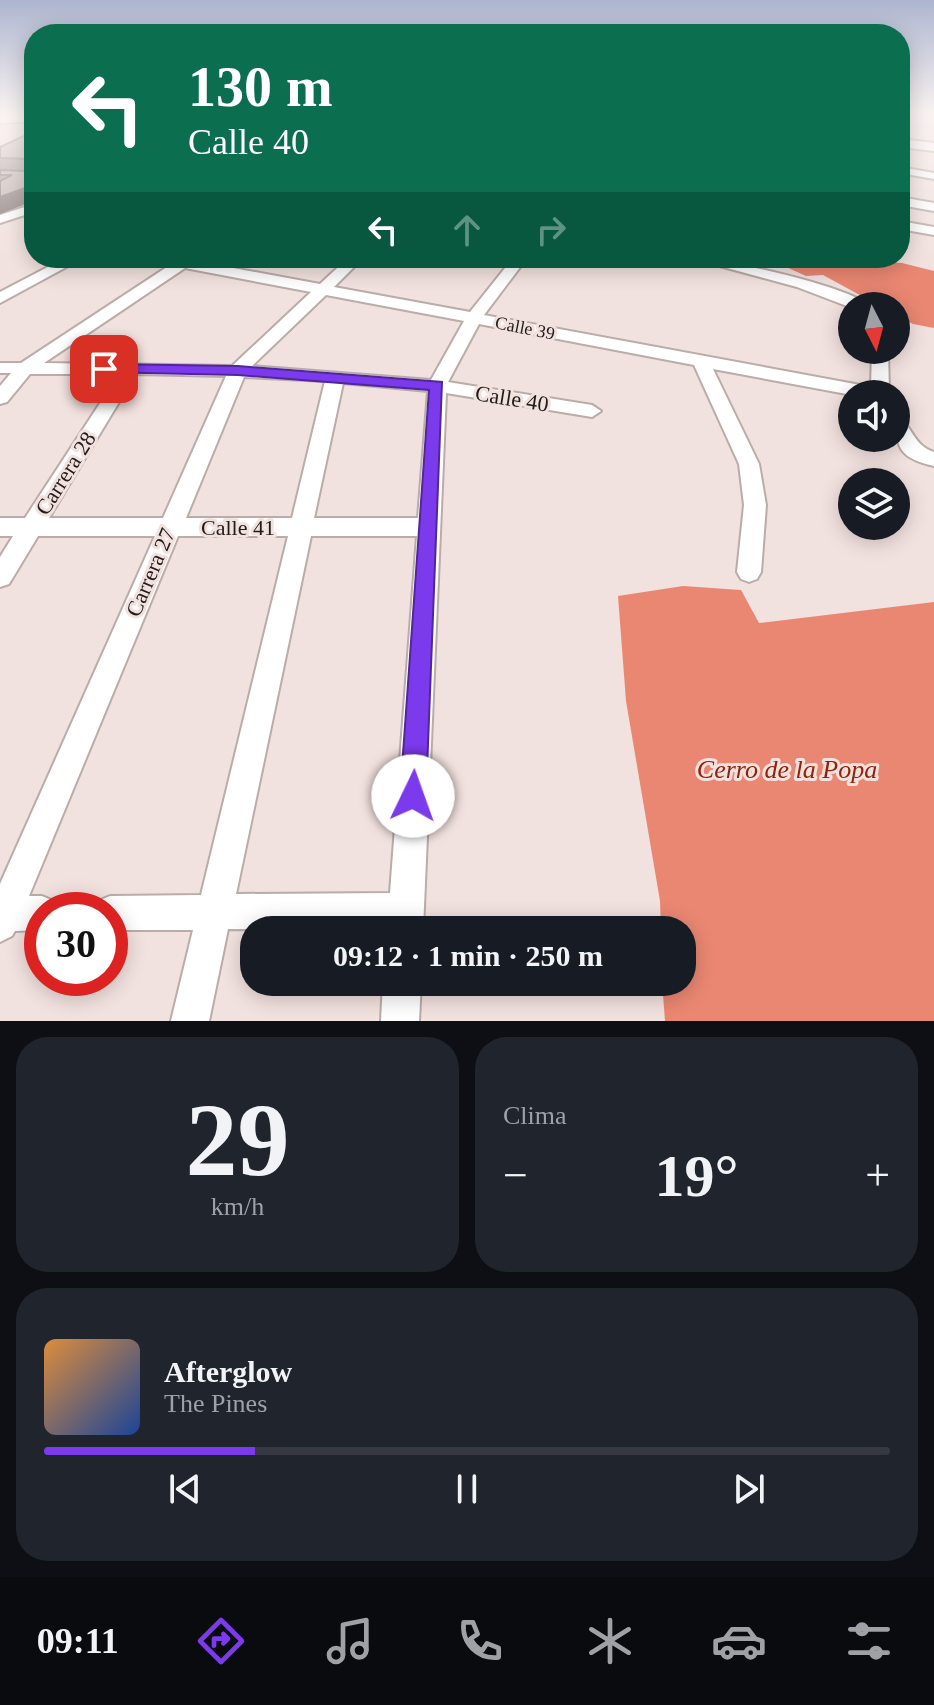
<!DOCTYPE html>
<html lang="es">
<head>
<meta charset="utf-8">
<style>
	:root { --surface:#171b24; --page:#20242c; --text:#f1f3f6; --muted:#9ea1a6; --line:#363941; --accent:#7c3aed }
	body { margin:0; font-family:Georgia,serif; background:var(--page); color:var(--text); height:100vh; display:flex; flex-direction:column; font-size:30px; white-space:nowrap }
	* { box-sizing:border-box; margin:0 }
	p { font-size:26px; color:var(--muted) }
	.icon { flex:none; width:44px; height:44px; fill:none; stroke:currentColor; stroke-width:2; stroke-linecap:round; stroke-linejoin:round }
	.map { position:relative; height:1021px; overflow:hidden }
	.details { display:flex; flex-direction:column; gap:16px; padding:16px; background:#0d0f14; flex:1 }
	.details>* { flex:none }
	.hud { position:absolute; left:24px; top:24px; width:886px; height:244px; border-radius:32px; box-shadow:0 4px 20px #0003; background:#0b6e4f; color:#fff; overflow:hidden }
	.needle { width:52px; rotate:174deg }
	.tools { position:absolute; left:838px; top:292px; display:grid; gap:16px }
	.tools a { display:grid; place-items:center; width:72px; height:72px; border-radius:50%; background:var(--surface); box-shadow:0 4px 20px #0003; font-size:40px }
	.speed { position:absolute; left:24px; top:892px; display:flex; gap:16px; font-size:40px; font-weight:700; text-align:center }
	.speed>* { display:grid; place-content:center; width:104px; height:104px; border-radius:50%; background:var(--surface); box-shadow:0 4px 20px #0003; line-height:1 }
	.speed .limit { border:12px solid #d22; background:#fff; color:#111 }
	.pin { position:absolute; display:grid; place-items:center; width:68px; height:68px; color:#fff; margin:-34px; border-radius:16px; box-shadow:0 4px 12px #0006 }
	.me { position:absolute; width:88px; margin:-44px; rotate:3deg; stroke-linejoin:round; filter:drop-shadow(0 0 6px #0008) }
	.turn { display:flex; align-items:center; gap:28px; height:168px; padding:0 32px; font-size:36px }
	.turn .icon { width:104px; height:104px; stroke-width:2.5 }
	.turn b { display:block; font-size:56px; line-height:68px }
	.lanes { display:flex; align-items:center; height:76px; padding:0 32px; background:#0003; justify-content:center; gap:40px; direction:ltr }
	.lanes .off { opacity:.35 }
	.big { font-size:60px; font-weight:700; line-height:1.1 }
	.details .card { flex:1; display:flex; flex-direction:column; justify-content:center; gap:12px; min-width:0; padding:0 28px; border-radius:32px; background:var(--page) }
	.details .dial { align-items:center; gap:0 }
	.dial b { font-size:104px; line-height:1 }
	.song { display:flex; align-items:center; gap:24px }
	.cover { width:96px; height:96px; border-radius:12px; background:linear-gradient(135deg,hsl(30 70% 55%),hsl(220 70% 35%)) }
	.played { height:8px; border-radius:4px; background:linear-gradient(90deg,var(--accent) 25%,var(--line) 25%) }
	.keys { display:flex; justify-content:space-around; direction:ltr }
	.heat { display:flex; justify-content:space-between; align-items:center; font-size:44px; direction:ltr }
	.details .tiles { flex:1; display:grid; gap:16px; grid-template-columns:1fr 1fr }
	.card:last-child { grid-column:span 2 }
	.trip { position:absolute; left:240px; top:916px; width:456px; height:80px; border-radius:32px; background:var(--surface); box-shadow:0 4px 20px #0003; font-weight:700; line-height:80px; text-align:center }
	.tabs { display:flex; height:128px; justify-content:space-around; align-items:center; background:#090b0e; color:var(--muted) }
	.tabs .icon { width:56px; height:56px }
	.tabs .selected { color:var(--accent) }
	.tabs b { font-size:36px; color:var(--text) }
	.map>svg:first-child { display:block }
</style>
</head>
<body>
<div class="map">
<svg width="934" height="1021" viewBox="0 0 934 1021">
	<rect width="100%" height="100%" fill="#f2e2df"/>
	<!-- forest -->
	<g fill="#ea8772">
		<polygon points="782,258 850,259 902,263 934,271 934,328 913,324 896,315 896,306 880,306 823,275 806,276 786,267"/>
		<polygon points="683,586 741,590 759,623 934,602 934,1021 665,1021 662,982 682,982 682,930 661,930 660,901 626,701 618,596"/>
	</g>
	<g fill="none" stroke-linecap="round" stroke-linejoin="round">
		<!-- minor casing -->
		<g stroke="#baaca8" stroke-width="4">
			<g id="minor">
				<polygon points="900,167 934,173 934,179 900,173"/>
				<polygon points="900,197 934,203 934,211 900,205"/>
				<polygon points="34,204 34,212 0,223 0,215"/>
				<polygon points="900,221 934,227 934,235 900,229"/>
				<polygon points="65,258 83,258 0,303 0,292"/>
				<path d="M167,258H197L195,261L320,284L348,258H363L334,287L470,312L513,258H527L484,315L871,387L872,350H888L889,394L852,395L713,369L759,464L766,505L761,572L757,579L749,582L741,579L737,572L744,505L739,464L694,365L479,324L448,382L592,405L601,411L592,417L446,393L423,930L228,929L209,1021H171L193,930H110V910H94L98,901L110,896L201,895L288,536H178L29,896H42L54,901L58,910H42V930L15,931L12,936L0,942V884L155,536H38L9,584L0,587V557L13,536H0V518H25L119,374H30L7,402L0,404V386L11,373H0V363H21L173,263ZM185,268L311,292L232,366L44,363ZM326,295L464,321L431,380L252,366ZM136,374L226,376L163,518H49ZM244,377L325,381L292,518H186ZM343,383L428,391L418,518H314ZM311,536H417L390,893L236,894Z"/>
				<path d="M690,258C723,258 847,286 870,306L852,308L797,287Z"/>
				<path d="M896,417C912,423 912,445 934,452V466C900,458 896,449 896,417Z"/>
				<polygon points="383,982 421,982 419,1021 381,1021"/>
			</g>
		</g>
		<!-- tertiary casing -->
		<g stroke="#baaca8" stroke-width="4">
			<g id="tertiary">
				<polygon points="34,114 34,121 0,123 0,115"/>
				<polygon points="900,139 934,143 934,151 900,147"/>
			</g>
		</g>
		<!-- minor -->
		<use href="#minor" fill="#fff" fill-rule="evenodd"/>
		<!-- tertiary -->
		<use href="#tertiary" fill="#fff" fill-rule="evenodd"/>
	</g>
	<!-- wall -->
	<polygon fill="#a79a97" points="34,133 34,202 33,201 0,214 0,147"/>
	<!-- shaded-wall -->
	<polygon fill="#887d7b" points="25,188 33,201 0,214 0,197"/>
	<!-- building -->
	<polygon fill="#c2b3b0" stroke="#887d7b" stroke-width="2" points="30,133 34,133 34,191 29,192 25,188 0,197 0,181 12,175 0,175 0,170 27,171 30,168 27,159 0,158 0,147"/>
	<!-- sky -->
	<linearGradient id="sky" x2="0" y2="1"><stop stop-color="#adb5cf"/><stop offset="0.44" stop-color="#f9f2f1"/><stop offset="1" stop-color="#f9f2f1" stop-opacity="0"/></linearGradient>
	<rect width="934" height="257" fill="url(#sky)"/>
	<!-- route -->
	<polygon fill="#7c3aed" stroke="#51269a" stroke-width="2" points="104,364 238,366 442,382 426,796 422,805 413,809 404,805 400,796 429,390 238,375 99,372 99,365"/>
	<g text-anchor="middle" stroke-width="6" stroke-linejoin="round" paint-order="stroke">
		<!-- far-street labels -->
		<g font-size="18" fill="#211b1a" stroke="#f2e2df">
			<text transform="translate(525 328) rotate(11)" y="6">Calle 39</text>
		</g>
		<!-- street labels -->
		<g font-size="22" fill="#211b1a" stroke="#f2e2df">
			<text transform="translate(512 398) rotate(9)" y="8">Calle 40</text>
			<text transform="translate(65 473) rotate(-58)" y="8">Carrera 28</text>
			<text x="238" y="535">Calle 41</text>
			<text transform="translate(150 572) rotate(-67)" y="8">Carrera 27</text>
		</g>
		<!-- near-park labels -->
		<g font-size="26" font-style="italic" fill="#952208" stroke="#f2e2df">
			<text x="787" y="778">Cerro de la Popa</text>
		</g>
	</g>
</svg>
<div class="tools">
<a><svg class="needle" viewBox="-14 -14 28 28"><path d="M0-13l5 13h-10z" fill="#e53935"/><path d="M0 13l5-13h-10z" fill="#9ea1a6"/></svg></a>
<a><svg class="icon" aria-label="sound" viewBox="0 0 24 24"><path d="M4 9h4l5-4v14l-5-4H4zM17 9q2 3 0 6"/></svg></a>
<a><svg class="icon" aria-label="layers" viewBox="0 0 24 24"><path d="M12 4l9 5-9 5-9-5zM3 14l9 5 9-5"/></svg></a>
</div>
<div class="speed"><div class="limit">30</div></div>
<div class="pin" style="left:104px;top:369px;background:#d93025"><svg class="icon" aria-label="arrive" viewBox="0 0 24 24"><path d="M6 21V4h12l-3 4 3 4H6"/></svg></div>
<svg class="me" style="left:413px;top:796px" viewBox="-20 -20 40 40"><circle r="19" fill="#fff"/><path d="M0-13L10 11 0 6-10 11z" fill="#7c3aed"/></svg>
<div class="trip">09:12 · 1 min · 250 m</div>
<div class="hud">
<div class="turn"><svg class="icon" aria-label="left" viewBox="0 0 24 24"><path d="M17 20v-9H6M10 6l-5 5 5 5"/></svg><div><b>130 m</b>Calle 40</div></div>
<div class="lanes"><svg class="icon" aria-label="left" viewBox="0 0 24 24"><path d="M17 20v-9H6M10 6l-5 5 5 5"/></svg><svg class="icon off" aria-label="ahead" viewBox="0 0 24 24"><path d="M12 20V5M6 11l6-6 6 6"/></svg><svg class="icon off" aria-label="right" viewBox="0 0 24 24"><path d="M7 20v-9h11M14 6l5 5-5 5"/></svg></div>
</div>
</div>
<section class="details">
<div class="tiles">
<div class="card dial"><b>29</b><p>km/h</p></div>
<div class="card"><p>Clima</p>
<div class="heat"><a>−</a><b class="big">19°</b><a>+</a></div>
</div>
<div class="card">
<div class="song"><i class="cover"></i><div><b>Afterglow</b><p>The Pines</p></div></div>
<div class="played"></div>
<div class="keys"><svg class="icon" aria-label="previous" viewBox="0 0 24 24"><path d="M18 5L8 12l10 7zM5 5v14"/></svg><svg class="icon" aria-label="pause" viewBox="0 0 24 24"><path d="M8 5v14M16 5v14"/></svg><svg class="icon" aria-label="next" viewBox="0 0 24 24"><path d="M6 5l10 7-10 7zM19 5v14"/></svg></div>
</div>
</div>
</section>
<nav class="tabs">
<b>09:11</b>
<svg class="icon selected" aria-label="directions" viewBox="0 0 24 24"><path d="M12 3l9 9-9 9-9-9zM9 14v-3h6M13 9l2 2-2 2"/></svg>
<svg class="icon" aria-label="music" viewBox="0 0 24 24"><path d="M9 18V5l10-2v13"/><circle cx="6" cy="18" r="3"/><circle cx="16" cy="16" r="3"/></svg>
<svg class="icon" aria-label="phone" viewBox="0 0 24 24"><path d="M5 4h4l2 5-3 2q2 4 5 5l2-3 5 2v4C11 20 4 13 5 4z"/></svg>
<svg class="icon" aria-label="climate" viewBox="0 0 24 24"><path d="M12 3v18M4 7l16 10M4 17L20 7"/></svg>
<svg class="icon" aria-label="car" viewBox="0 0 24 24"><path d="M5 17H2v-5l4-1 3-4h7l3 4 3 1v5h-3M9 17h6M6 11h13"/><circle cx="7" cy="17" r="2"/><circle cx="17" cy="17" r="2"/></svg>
<svg class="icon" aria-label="filters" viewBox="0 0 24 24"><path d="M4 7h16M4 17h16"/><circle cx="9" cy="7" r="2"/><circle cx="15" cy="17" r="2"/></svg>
</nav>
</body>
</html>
